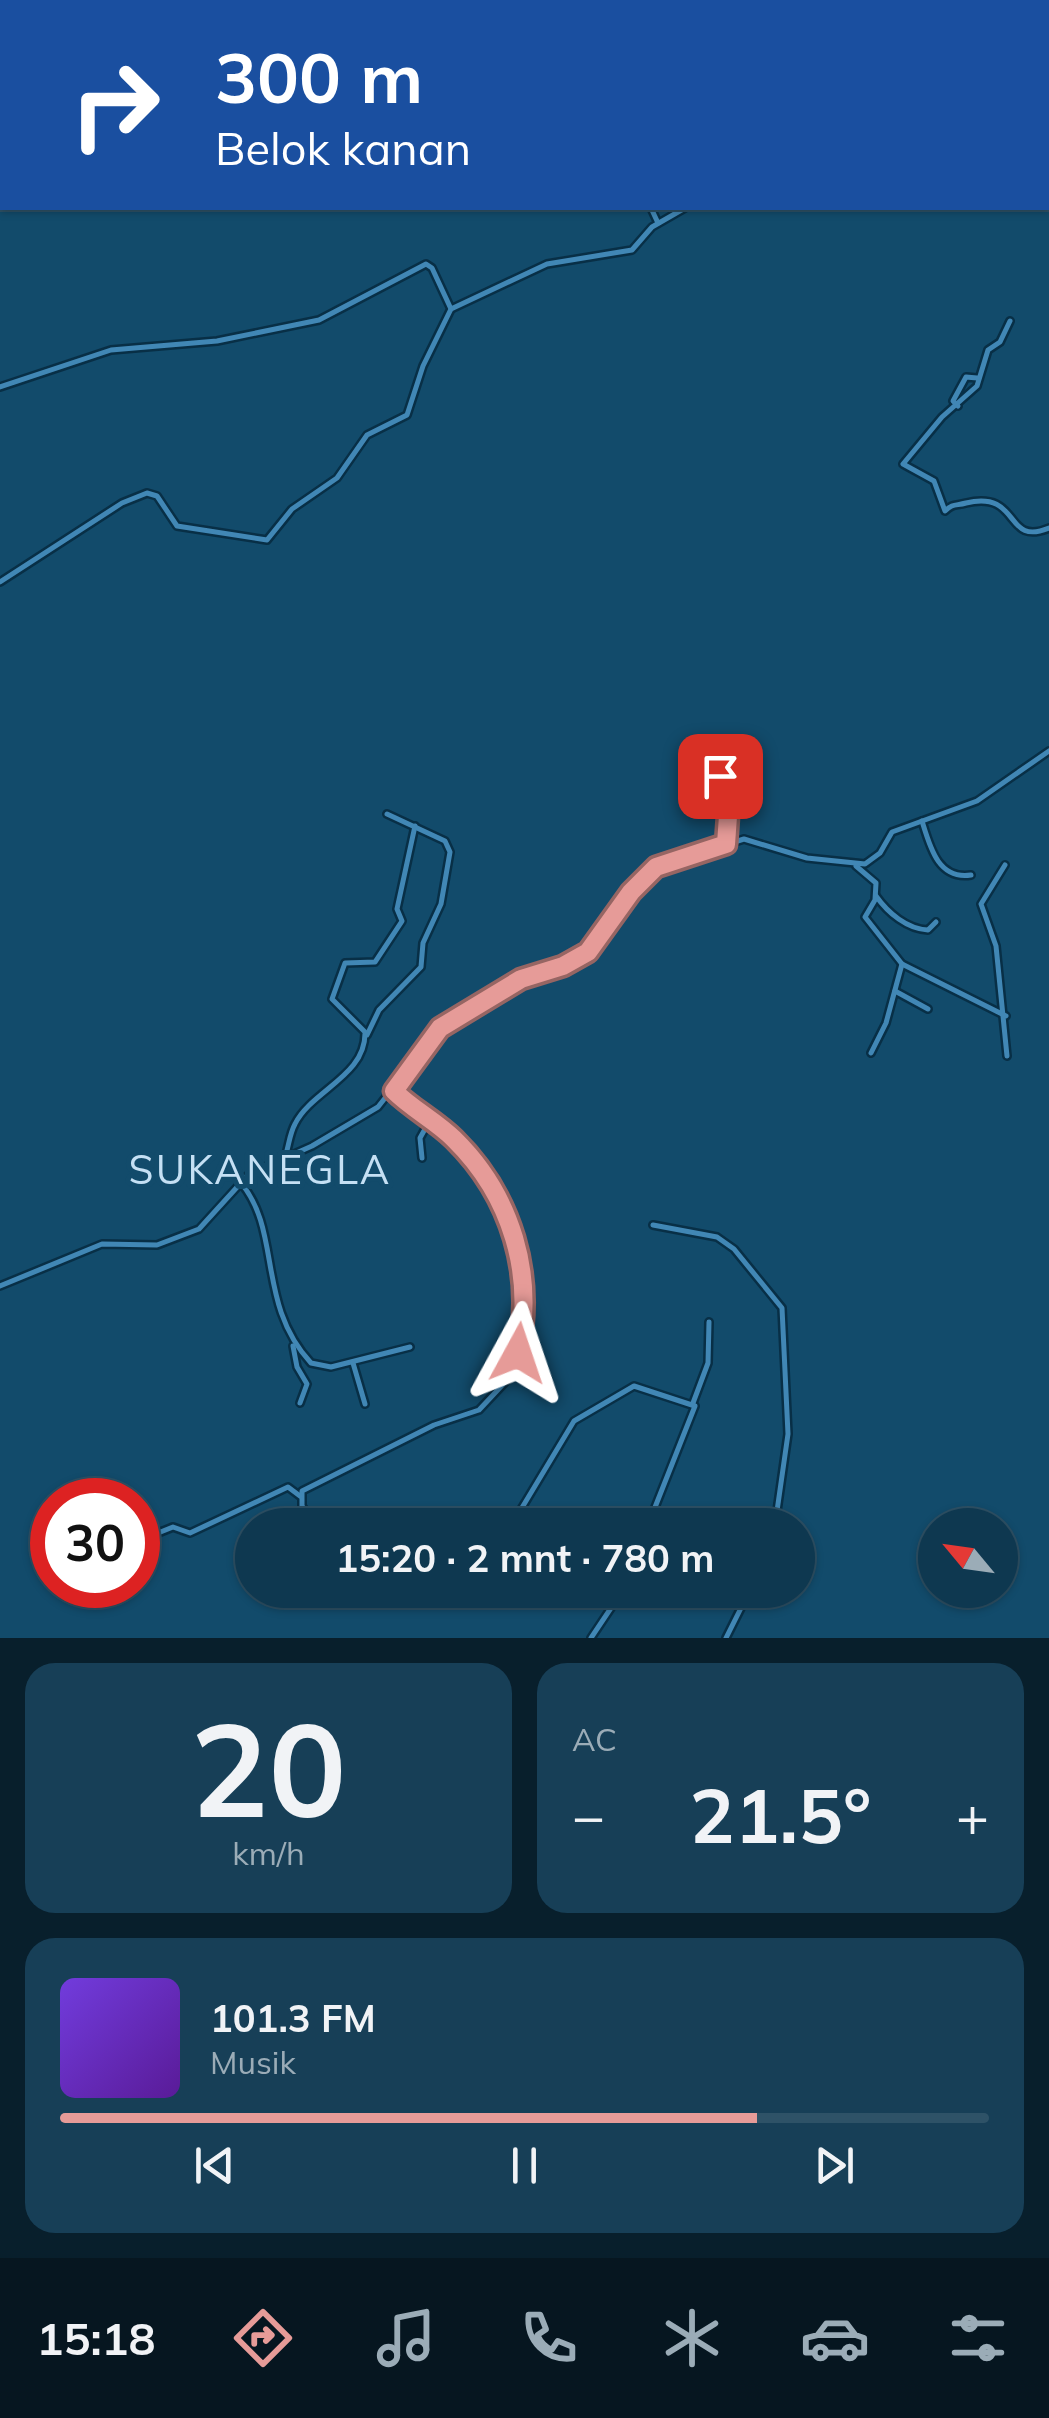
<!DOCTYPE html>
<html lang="id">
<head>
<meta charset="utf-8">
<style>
	:root { --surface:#0e3850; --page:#173f57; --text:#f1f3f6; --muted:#9bacb7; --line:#2e5267; --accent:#e69b98 }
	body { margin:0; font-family:Mulish,sans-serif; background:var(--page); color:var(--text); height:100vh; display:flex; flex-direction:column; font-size:38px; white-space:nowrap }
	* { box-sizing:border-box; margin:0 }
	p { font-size:32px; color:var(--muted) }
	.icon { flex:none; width:55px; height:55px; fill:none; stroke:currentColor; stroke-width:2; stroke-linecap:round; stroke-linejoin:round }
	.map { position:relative; height:1638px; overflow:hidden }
	.sheet { display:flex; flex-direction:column; gap:25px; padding:25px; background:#081f2c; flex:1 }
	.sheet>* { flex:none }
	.top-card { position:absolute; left:0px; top:0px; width:1050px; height:210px; box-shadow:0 2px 8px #0004,0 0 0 2px var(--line); background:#1a4fa0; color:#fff; overflow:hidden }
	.needle { width:65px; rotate:299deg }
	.buttons { position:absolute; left:918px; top:1508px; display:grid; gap:20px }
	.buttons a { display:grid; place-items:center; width:100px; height:100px; border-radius:50%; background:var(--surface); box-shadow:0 2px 8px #0004,0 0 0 2px var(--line); font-size:50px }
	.speed { position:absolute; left:30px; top:1478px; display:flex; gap:20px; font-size:50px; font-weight:700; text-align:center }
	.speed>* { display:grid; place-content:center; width:130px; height:130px; border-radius:50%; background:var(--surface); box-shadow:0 2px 8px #0004,0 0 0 2px var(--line); line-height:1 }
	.speed .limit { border:15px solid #d22; background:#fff; color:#111 }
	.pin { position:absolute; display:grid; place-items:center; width:85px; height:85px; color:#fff; margin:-42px; border-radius:20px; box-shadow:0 5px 15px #0006 }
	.me { position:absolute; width:110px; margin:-55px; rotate:5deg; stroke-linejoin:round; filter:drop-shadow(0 0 8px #0008) }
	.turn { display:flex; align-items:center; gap:35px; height:210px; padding:0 50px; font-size:45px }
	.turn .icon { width:130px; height:130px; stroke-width:2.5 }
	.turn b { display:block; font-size:70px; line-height:85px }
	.big { font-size:75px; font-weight:700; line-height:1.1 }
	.sheet .widget { flex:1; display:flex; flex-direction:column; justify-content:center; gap:15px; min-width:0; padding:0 35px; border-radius:30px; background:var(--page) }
	.sheet .dial { align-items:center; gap:0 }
	.dial b { font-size:130px; line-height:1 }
	.song { display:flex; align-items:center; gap:30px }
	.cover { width:120px; height:120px; border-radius:15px; background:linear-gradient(135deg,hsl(260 70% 55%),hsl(270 70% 35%)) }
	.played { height:10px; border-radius:5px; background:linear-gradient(90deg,var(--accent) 75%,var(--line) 75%) }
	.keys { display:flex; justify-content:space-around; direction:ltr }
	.heat { display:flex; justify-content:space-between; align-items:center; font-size:55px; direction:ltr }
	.sheet .tiles { flex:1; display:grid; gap:25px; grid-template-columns:1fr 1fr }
	.widget:last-child { grid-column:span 2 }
	.trip { position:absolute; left:235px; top:1508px; width:580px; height:100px; border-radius:50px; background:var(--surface); box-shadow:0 2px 8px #0004,0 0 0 2px var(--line); font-weight:700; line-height:100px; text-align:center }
	.tab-bar { display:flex; height:160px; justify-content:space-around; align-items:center; background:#061620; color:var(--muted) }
	.tab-bar .icon { width:70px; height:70px }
	.tab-bar .current { color:var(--accent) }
	.tab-bar b { font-size:45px; color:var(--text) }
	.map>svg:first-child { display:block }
</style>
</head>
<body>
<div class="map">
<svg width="1049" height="1638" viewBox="0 0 1049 1638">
	<rect width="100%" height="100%" fill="#124b6b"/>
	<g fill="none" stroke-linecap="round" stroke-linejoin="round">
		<!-- street casing -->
		<g stroke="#082f46" stroke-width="10">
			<g id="street">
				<polyline points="592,2 598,0"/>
				<polyline points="660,2 662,0"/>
				<polyline points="795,2 797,0"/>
				<polyline points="0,164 2,164"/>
				<polyline points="651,208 658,223"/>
				<polyline points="451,309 547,264 632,250 652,227 685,208"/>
				<path d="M1010,321L1000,342L988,350L977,386L942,417L903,464L934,481L945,511C953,503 956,506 966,503C1022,490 1003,547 1049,528"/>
				<polyline points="0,387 111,350 217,341 319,320 426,264 432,268 451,309 423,366 407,415 367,435 337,478 292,509 267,540 177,526 157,496 147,493 122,503 0,582"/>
				<polyline points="958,406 953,401 966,377 977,378"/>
				<polyline points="720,776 729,802 726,844"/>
				<path d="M922,821C930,847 938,880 971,875"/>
				<polyline points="1005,865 981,904 996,946 1007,1056"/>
				<polyline points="856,866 876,883 875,900 865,917 902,964 1006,1016"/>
				<path d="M876,896C888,913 907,929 928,930L936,922"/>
				<polyline points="895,991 928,1009"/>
				<polyline points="367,1035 379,1010 421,967 423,943 441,904 450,852 445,841 387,814"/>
				<polyline points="871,1053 886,1023 902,964"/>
				<path d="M286,1154C289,1144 290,1133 295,1124C312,1090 366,1076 365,1032L332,999L345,963L375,962L402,921L397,909L415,826"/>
				<polyline points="422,1158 420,1138 430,1120"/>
				<path d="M241,1183C282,1232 256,1303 311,1363L331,1367L410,1347"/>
				<polyline points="653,1225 717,1237 734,1249 782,1308 788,1434 775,1525"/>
				<polyline points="0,1286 102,1244 157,1245 199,1229 249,1174 312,1146 378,1107 440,1028 521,979 563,966 588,951 631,892 655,867 744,839 807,858 865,864 880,853 892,832 977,801 1049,751"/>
				<polyline points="293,1346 297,1367 307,1384 300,1403"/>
				<polyline points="353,1363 365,1404"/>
				<polyline points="693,1403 708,1363 709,1322"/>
				<polyline points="315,1525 302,1506 302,1491 434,1425 479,1410 508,1379 518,1353 524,1317 518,1244 510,1220 486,1178 458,1143 394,1091"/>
				<polyline points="502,1525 520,1511 574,1421 634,1386 695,1406 648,1525"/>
				<polyline points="138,1541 173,1527 190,1533 288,1487 300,1496"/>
				<polyline points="591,1638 623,1590"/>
				<polyline points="726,1638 750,1590"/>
			</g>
		</g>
		<!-- street -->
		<use href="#street" stroke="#4187b5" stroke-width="5"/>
	</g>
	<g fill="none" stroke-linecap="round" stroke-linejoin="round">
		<!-- route casing -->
		<g stroke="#966563" stroke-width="25">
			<path id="route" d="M518,1353C535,1275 512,1196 454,1139C436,1121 412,1109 394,1091L440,1028L521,979L563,966L588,952L631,892L656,867L726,844L729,802L720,776"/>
		</g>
		<!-- route -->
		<use href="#route" stroke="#e69b98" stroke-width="18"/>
	</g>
	<g text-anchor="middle" stroke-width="10" stroke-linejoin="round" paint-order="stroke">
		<!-- quarter labels -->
		<g font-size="40" letter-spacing="2.5" fill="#c5e0f4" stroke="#124b6b">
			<text x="260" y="1184">SUKANEGLA</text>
		</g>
	</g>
</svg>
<div class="buttons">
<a><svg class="needle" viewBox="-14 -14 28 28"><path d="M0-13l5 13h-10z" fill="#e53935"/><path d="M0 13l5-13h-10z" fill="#9bacb7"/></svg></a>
</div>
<div class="speed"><div class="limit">30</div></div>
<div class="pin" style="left:720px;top:776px;background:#d93025"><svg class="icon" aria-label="arrive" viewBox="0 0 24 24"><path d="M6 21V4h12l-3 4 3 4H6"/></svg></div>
<svg class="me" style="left:518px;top:1353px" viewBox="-20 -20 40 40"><path d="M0-17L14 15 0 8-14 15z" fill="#e69b98" stroke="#fff" stroke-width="4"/></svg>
<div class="trip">15:20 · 2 mnt · 780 m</div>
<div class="top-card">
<div class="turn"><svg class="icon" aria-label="right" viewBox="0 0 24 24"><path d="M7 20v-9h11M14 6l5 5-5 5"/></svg><div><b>300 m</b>Belok kanan</div></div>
</div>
</div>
<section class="sheet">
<div class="tiles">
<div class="widget dial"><b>20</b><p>km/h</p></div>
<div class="widget"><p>AC</p>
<div class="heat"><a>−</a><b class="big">21.5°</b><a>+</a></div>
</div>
<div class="widget">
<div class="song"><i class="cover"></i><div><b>101.3 FM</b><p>Musik</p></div></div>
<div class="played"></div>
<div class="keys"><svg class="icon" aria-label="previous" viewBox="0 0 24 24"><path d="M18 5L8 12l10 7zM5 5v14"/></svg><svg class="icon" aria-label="pause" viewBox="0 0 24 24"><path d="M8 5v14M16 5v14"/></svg><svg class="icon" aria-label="next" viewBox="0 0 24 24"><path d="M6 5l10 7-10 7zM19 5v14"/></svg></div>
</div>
</div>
</section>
<nav class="tab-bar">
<b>15:18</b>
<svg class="icon current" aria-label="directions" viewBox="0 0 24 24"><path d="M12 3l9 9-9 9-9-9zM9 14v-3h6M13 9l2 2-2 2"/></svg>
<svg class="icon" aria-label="music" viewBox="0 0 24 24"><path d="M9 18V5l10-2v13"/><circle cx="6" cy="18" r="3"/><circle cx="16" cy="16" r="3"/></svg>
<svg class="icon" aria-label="phone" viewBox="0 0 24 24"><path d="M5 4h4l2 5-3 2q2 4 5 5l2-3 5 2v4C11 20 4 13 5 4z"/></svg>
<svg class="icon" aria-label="climate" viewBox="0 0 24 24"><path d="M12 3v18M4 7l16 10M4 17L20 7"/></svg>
<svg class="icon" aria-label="car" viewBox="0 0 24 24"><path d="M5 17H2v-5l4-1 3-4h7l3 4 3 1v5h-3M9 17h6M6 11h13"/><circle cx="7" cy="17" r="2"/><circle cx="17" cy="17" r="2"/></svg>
<svg class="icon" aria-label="filters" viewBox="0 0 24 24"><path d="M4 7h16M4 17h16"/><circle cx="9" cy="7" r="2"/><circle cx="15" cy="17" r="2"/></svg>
</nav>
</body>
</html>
